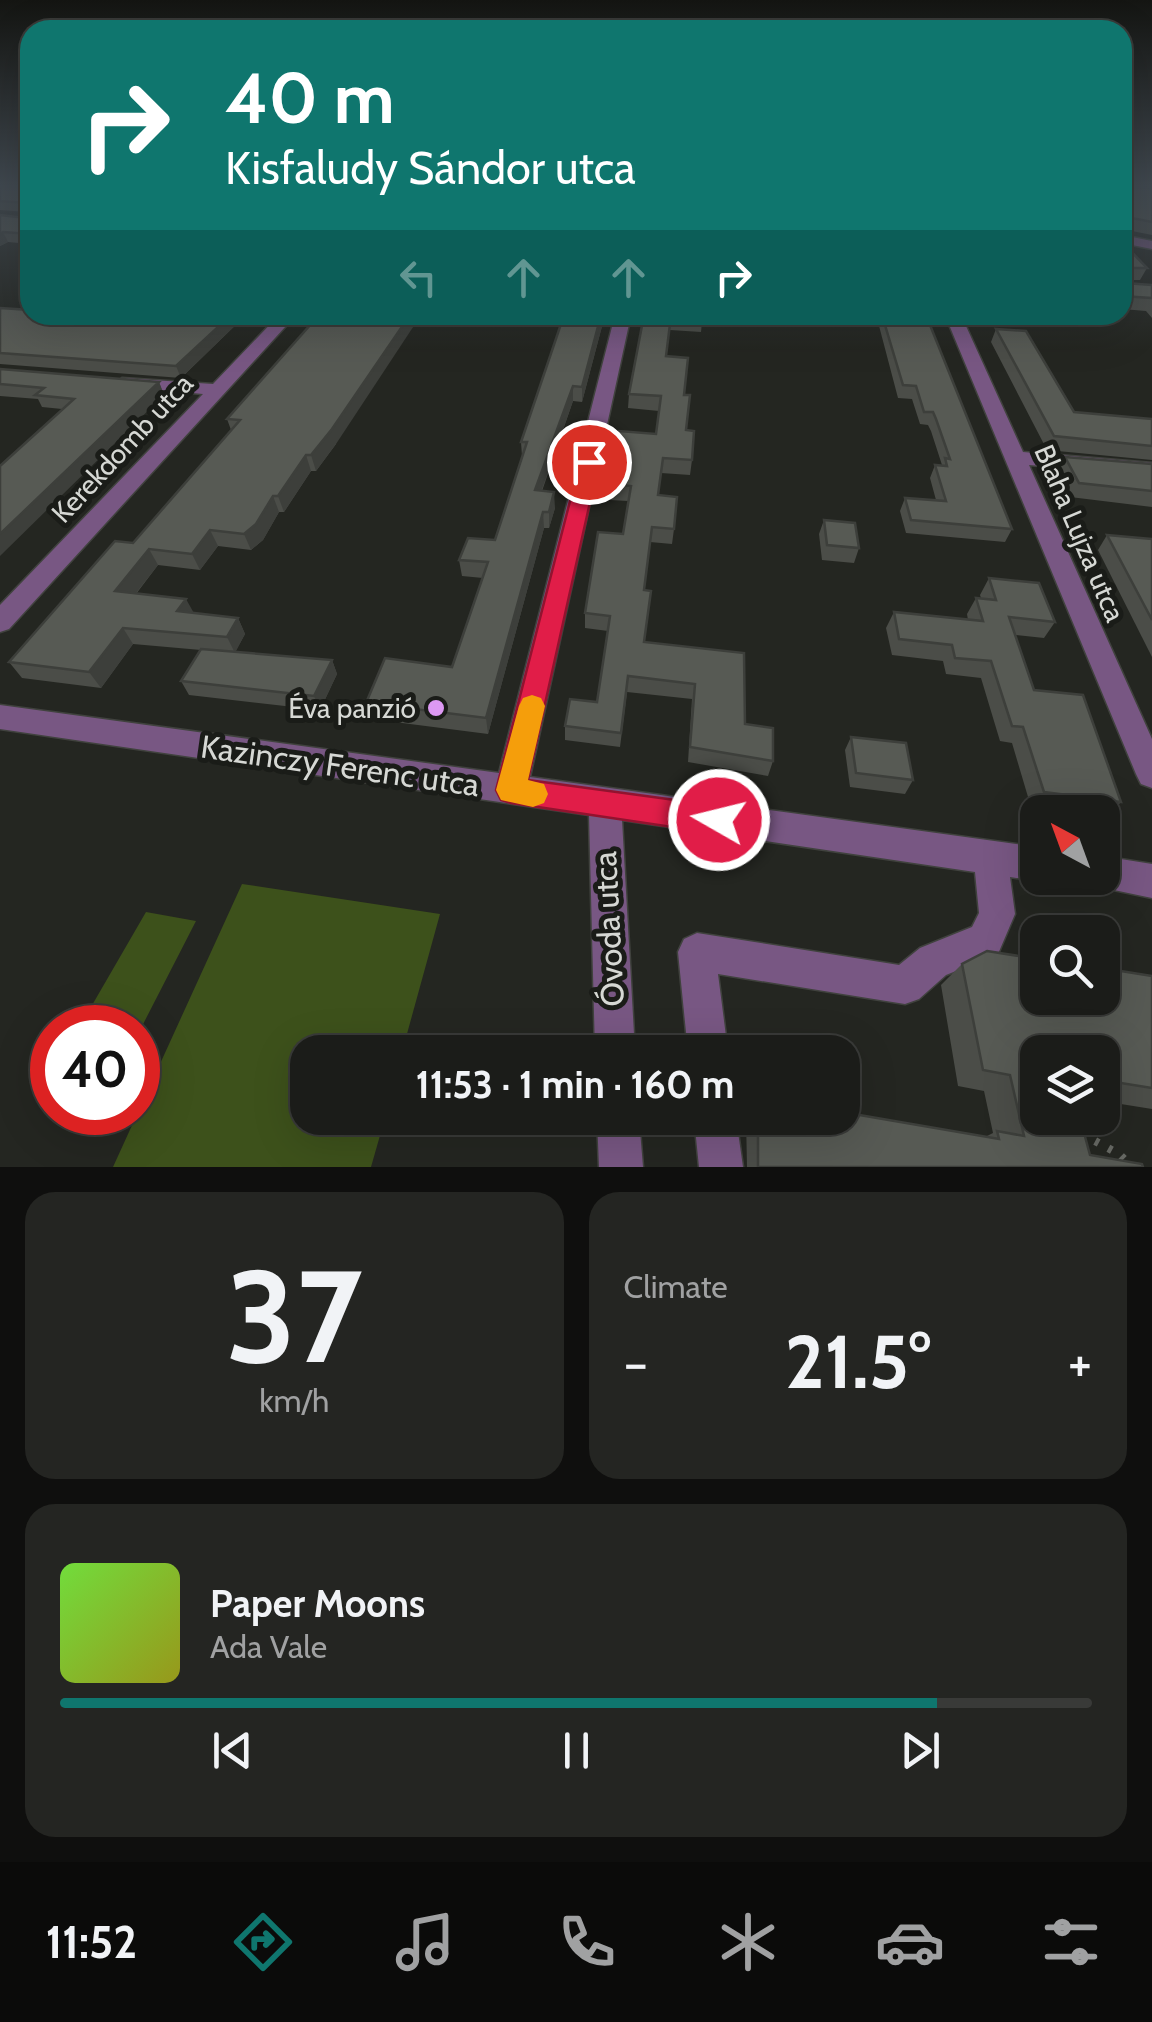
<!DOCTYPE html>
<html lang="en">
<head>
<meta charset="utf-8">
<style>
	:root { --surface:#1b1c19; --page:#242522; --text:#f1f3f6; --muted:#a0a1a2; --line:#393a38; --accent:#0f766e }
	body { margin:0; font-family:Cabin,sans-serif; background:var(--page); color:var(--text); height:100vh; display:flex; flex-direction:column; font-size:38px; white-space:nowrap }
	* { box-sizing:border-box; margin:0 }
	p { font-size:32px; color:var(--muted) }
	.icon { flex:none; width:55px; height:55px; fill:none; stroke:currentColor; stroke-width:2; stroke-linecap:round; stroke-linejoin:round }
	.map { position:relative; height:1167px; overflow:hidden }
	.sheet { display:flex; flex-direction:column; gap:25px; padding:25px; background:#0f0f0e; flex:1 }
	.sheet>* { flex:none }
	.hud { position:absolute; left:20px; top:20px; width:1112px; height:305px; border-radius:30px; box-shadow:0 10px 40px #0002,0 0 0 2px var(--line); background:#0f766e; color:#fff; overflow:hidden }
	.needle { width:65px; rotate:319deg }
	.tools { position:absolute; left:1020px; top:795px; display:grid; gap:20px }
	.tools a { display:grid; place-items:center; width:100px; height:100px; border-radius:20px; background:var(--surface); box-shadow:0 10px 40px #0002,0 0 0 2px var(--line); font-size:50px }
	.speed { position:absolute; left:30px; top:1005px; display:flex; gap:20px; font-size:50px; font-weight:700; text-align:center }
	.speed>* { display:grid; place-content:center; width:130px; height:130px; border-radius:50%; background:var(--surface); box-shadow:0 10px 40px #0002,0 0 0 2px var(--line); line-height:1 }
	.speed .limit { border:15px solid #d22; background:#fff; color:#111 }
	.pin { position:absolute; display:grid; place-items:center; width:85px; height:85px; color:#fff; margin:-42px; border:5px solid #fff; border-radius:50%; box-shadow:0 2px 10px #0007 }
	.me { position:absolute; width:110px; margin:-55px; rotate:278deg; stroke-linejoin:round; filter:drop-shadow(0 0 8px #0008) }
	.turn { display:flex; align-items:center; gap:35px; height:210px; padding:0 40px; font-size:45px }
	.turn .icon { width:130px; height:130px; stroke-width:2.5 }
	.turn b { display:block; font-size:70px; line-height:85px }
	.lanes { display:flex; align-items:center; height:95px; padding:0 40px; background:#0003; justify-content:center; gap:50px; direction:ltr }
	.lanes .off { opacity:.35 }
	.big { font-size:75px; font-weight:800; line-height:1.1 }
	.sheet .tile { flex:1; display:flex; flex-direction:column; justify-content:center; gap:15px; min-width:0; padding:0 35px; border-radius:30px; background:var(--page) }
	.sheet .dial { align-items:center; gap:0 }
	.dial b { font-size:130px; line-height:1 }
	.song { display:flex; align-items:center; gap:30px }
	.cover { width:120px; height:120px; border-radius:15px; background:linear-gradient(135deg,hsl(100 70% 55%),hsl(60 70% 35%)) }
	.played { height:10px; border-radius:5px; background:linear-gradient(90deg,var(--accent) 85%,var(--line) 85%) }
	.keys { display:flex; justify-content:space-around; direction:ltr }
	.heat { display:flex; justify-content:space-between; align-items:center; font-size:55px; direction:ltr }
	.sheet .tiles { flex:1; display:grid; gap:25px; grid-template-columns:1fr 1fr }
	.tile:last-child { grid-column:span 2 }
	.trip { position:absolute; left:290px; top:1035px; width:570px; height:100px; border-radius:30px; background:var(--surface); box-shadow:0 10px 40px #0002,0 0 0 2px var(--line); font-weight:800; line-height:100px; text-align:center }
	.menu { display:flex; height:160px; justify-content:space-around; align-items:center; background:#0b0b0a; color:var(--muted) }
	.menu .icon { width:70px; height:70px }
	.menu .selected { color:var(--accent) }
	.menu b { font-size:45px; color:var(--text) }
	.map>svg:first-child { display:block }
</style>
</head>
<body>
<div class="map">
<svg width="1152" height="1167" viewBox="0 0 1152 1167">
	<rect width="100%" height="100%" fill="#242621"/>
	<!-- green -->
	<g fill="#3d511b">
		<polygon points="242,884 440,914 402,1052 308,1052 308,1118 385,1118 371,1167 113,1167"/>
		<polygon points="146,912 196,921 138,1034 138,1028 80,1026"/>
	</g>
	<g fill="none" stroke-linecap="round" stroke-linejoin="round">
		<!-- minor casing -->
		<g stroke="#40423e" stroke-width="3">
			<g id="minor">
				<polygon points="1122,235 1152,241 1152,249 1122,243"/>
				<polygon points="279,315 296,315 9,629 0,632 0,605 203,394 128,387 119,382 122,378 213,384"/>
				<polygon points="615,315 631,315 530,777 1038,847 1038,878 1046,878 1038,881 1010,877 1015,914 998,954 946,975 919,999 905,1004 718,974 728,1052 688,1052 678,952 684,939 697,933 899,965 920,948 972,927 979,913 975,872 622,820 635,1052 595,1052 589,815 0,729 0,705 499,773"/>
				<polygon points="945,315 961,315 1023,452 1152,463 1152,475 1029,465 1152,739 1152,788 1141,784 1136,774"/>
				<polygon points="1102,856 1152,864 1152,898 1090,885 1087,878 1102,878"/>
				<polygon points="597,1118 639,1118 643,1167 599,1167"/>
				<polygon points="694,1118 736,1118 743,1167 699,1167"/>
			</g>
		</g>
		<!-- path -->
		<polyline stroke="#676964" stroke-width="8" stroke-dasharray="4 11" stroke-linecap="butt" points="1082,1134 1119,1154 1132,1167"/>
		<!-- minor -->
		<use href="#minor" fill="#785783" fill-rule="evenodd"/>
	</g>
	<!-- wall -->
	<g fill="#4b4d48">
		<polygon points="0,187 30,187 30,244 8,242 0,246 0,215 25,218 27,212 0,210"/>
		<polygon points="1122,187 1152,188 1152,235 1122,229"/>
		<polygon points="1122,242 1147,268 1140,280 1126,280 1126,283 1152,285 1152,318 1146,311 1122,309"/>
		<polygon points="0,308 137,316 246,315 181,378 0,364"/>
		<polygon points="319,315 336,444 316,471 311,471 284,512 279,512 263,540 251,550 218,546 200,570 158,565 136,594 193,613 238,618 245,634 235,652 332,660 337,674 320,710 189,695 181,681 201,650 133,644 101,688 22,678 9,662 133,543 231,430 227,419"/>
		<polygon points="476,315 506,315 503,323 476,322"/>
		<polygon points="564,315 605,315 582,402 573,401 542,491 555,508 549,528 544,528 488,734 371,719 366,703 452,667 483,578 462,576 459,560 495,540 522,456 521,442"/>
		<polygon points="644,315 708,315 707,323 702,322 701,332 670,330 666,356 684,395 686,430 692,460 690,475 661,473 658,495 674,529 672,544 650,542 644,590 645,642 745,724 773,761 768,776 688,762 692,699 627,692 620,747 565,740 565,726 597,702 608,631 585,628 585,613 623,534 628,501 610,500 611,484 656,434 659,411 628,408 629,394"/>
		<polygon points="861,315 926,315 1012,529 1005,542 906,533 900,511 905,498 936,500 930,478 935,465 942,465 931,431 928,425 920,424 912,399 898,398 878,322 862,320"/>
		<polygon points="987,315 1024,315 1019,327 993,325"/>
		<polygon points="996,329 1074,412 1152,419 1152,460 1047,450 991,342"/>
		<polygon points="0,369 159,382 164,395 62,409 42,407 38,399 0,396"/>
		<polygon points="1065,457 1152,464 1152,507 1070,497 1057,471"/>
		<polygon points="824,520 859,548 854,563 822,560 819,534"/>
		<polygon points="1107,535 1152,539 1152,657 1098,550"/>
		<polygon points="989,578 1055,622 1044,638 1015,635 1034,690 1121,802 1106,817 1102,816 1102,812 1074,812 1031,807 1012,743 1000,741 981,678 946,674 943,661 892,655 886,628 894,612 968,620 967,614 976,598 981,598 980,595"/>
		<polygon points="851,737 913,780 905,794 850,787 845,750"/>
		<polygon points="962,964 1152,976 1152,1109 1102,1101 1102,1052 1038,1052 1090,1155 1143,1167 747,1167 746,1118 842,1118 985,1137 993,1133 984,1091 958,1086 941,985"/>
	</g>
	<!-- shaded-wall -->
	<g fill="#3d3f3b">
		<polygon points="3,232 8,242 0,246 0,234"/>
		<polygon points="231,315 246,315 181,378 176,366"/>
		<polygon points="410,315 421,315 336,444 316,471 311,455"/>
		<polygon points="601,315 605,315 582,402 582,387"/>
		<polygon points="159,382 164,395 0,556 0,534"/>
		<polygon points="573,386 573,401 536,506 535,490"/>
		<polygon points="306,455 311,471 284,512 278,496"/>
		<polygon points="554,492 555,508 549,528 549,512"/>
		<polygon points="273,496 279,512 263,540 251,550 244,534"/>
		<polygon points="543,512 544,528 488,734 486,718"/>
		<polygon points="210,530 218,546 200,570 192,554"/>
		<polygon points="149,549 158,565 125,607 115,591"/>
		<polygon points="186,599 195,615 177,611"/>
		<polygon points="238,618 245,634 235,653 227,637"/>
		<polygon points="123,628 133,644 101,688 89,672"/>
		<polygon points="332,660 337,674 320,710 314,696"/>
	</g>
	<!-- building -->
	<g fill="#575a54" stroke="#3d3f3b" stroke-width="2.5">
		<polygon points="0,187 30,187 30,234 3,232 0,234 0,215 25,218 29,206 26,203 0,201"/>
		<polygon points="1122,187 1152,188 1152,222 1122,216"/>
		<polygon points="1122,242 1147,268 1126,268 1126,283 1152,285 1152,298 1122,296"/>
		<polygon points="0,308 30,310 30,315 231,315 176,366 0,353"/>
		<polygon points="319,315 410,315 332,429 311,455 306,455 278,496 273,496 256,524 244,534 210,530 192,554 149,549 115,591 186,599 177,611 238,618 227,637 123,628 89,672 9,662 115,541 133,543 240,420 227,419"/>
		<polygon points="564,315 601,315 582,387 573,386 535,490 554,492 549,512 543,512 486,718 366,703 385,658 452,667 488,562 459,560 468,538 495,540 527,442 521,442"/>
		<polygon points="644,315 702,315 702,318 671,316 666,356 688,358 684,395 690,395 686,430 694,431 692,460 663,458 658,495 677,497 674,529 652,527 644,590 651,591 644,642 744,653 745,724 773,728 773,761 690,747 695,684 628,676 621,733 565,726 570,699 597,702 610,616 585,613 598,532 623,534 631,486 611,484 619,431 656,434 661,396 629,394"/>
		<polygon points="882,315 926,315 1012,529 911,520 905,498 946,501 935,465 947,466 945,458 950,459 936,419 933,412 924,412 916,386 903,385"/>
		<polygon points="996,329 1026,331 1074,412 1152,419 1152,446 1054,436"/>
		<polygon points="0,369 159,382 0,534 0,466 74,399 35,395 44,388 0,384"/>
		<polygon points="1065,457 1152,464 1152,491 1079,483"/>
		<polygon points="824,520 855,523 859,548 827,545"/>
		<polygon points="1107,535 1152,539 1152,620"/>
		<polygon points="989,578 1039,583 1055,622 1009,617 1034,690 1083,695 1121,802 1044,792 1023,727 1012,726 991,661 955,658 952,645 899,639 894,612 983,621 976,598 996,600"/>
		<polygon points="201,649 332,660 314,696 181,681"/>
		<polygon points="851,737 906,743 913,780 856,773"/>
		<polygon points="987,951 1038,959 1038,998 1102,998 1102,968 1152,976 1152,1088 1102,1080 1102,1052 1038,1052 1038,1118 1080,1118 1090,1155 1142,1164 1143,1167 758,1167 758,1118 842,1118 842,1112 999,1139 997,1131 1024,1136 1010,1075 983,1070 962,964"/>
	</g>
	<!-- sky -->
	<linearGradient id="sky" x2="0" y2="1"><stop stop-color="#141512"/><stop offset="0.53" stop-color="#3f474e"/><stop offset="1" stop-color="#3f474e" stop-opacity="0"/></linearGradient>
	<rect width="1152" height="350" fill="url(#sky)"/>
	<!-- route -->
	<polygon fill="#e11d48" stroke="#92132f" stroke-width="2.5" points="589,456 599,462 528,780 719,806 729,810 734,820 729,830 719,834 511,803 501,800 496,790 580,462"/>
	<!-- slow -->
	<polygon fill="#f59e0b" points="532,695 541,698 545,706 528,780 544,784 548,794 544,803 533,807 501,800 496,790 519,706 523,698"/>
	<!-- markers -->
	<circle fill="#dd99f3" stroke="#1a1c18" stroke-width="4" cx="436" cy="708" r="10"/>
	<g text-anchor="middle" stroke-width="10" stroke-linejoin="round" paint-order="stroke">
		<!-- street labels -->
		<g font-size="28" fill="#d6d8d4" stroke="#1a1c18">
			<text transform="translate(122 448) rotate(-47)" y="10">Kerekdomb utca</text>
			<text transform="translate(1080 533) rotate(67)" y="10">Blaha Lujza utca</text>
		</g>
		<!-- poi labels -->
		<g font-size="28" fill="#d6d8d4" stroke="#1a1c18" text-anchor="end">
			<text x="416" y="718">Éva panzió</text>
		</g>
		<!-- near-street labels -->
		<g font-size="32" fill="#d6d8d4" stroke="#1a1c18">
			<text transform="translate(340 766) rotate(8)" y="11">Kazinczy Ferenc utca</text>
			<text transform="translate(609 929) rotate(-93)" y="11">Óvoda utca</text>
		</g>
	</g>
</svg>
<div class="tools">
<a><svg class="needle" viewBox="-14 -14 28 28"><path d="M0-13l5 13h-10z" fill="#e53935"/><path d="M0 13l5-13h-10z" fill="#a0a1a2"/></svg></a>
<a><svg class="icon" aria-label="search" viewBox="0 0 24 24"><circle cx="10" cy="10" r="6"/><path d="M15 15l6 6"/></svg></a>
<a><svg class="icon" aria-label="layers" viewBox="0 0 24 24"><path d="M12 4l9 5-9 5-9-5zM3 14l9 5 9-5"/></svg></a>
</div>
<div class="speed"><div class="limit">40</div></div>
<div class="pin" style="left:589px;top:462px;background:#d93025"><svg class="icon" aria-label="arrive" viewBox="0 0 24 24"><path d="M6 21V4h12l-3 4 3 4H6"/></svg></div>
<svg class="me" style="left:719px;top:820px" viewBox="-20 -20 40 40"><circle r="17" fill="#e11d48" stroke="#fff" stroke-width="3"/><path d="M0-11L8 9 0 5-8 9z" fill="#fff"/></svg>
<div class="trip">11:53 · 1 min · 160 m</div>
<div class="hud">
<div class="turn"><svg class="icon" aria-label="right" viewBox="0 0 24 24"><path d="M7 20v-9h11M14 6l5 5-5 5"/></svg><div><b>40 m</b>Kisfaludy Sándor utca</div></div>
<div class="lanes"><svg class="icon off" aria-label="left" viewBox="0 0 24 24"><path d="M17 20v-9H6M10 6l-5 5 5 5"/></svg><svg class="icon off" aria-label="ahead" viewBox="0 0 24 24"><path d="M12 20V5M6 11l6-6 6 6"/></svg><svg class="icon off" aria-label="ahead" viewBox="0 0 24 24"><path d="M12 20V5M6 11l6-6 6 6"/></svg><svg class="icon" aria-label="right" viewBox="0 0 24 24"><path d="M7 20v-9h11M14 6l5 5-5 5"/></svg></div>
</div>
</div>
<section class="sheet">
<div class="tiles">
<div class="tile dial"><b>37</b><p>km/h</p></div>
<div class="tile"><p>Climate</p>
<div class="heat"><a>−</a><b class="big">21.5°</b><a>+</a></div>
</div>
<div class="tile">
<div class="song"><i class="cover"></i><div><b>Paper Moons</b><p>Ada Vale</p></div></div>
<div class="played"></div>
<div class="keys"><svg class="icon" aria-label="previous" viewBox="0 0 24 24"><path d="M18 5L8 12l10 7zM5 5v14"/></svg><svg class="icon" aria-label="pause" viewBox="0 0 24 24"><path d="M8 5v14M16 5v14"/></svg><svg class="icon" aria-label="next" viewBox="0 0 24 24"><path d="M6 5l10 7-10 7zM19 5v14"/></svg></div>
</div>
</div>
</section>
<nav class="menu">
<b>11:52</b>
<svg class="icon selected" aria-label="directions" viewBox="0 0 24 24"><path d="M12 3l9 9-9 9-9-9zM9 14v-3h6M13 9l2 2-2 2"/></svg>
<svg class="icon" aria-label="music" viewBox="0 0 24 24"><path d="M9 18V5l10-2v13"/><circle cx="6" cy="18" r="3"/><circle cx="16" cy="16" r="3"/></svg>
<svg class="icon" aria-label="phone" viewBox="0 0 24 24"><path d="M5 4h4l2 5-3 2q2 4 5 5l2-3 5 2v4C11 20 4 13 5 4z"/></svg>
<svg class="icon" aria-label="climate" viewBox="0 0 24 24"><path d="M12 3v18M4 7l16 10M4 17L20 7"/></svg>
<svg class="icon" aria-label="car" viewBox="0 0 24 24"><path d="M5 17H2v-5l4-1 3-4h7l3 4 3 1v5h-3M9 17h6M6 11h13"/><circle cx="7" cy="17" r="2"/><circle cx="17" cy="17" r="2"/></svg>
<svg class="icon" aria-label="filters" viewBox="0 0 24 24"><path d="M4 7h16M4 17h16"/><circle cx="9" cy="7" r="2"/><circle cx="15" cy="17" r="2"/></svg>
</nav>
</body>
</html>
